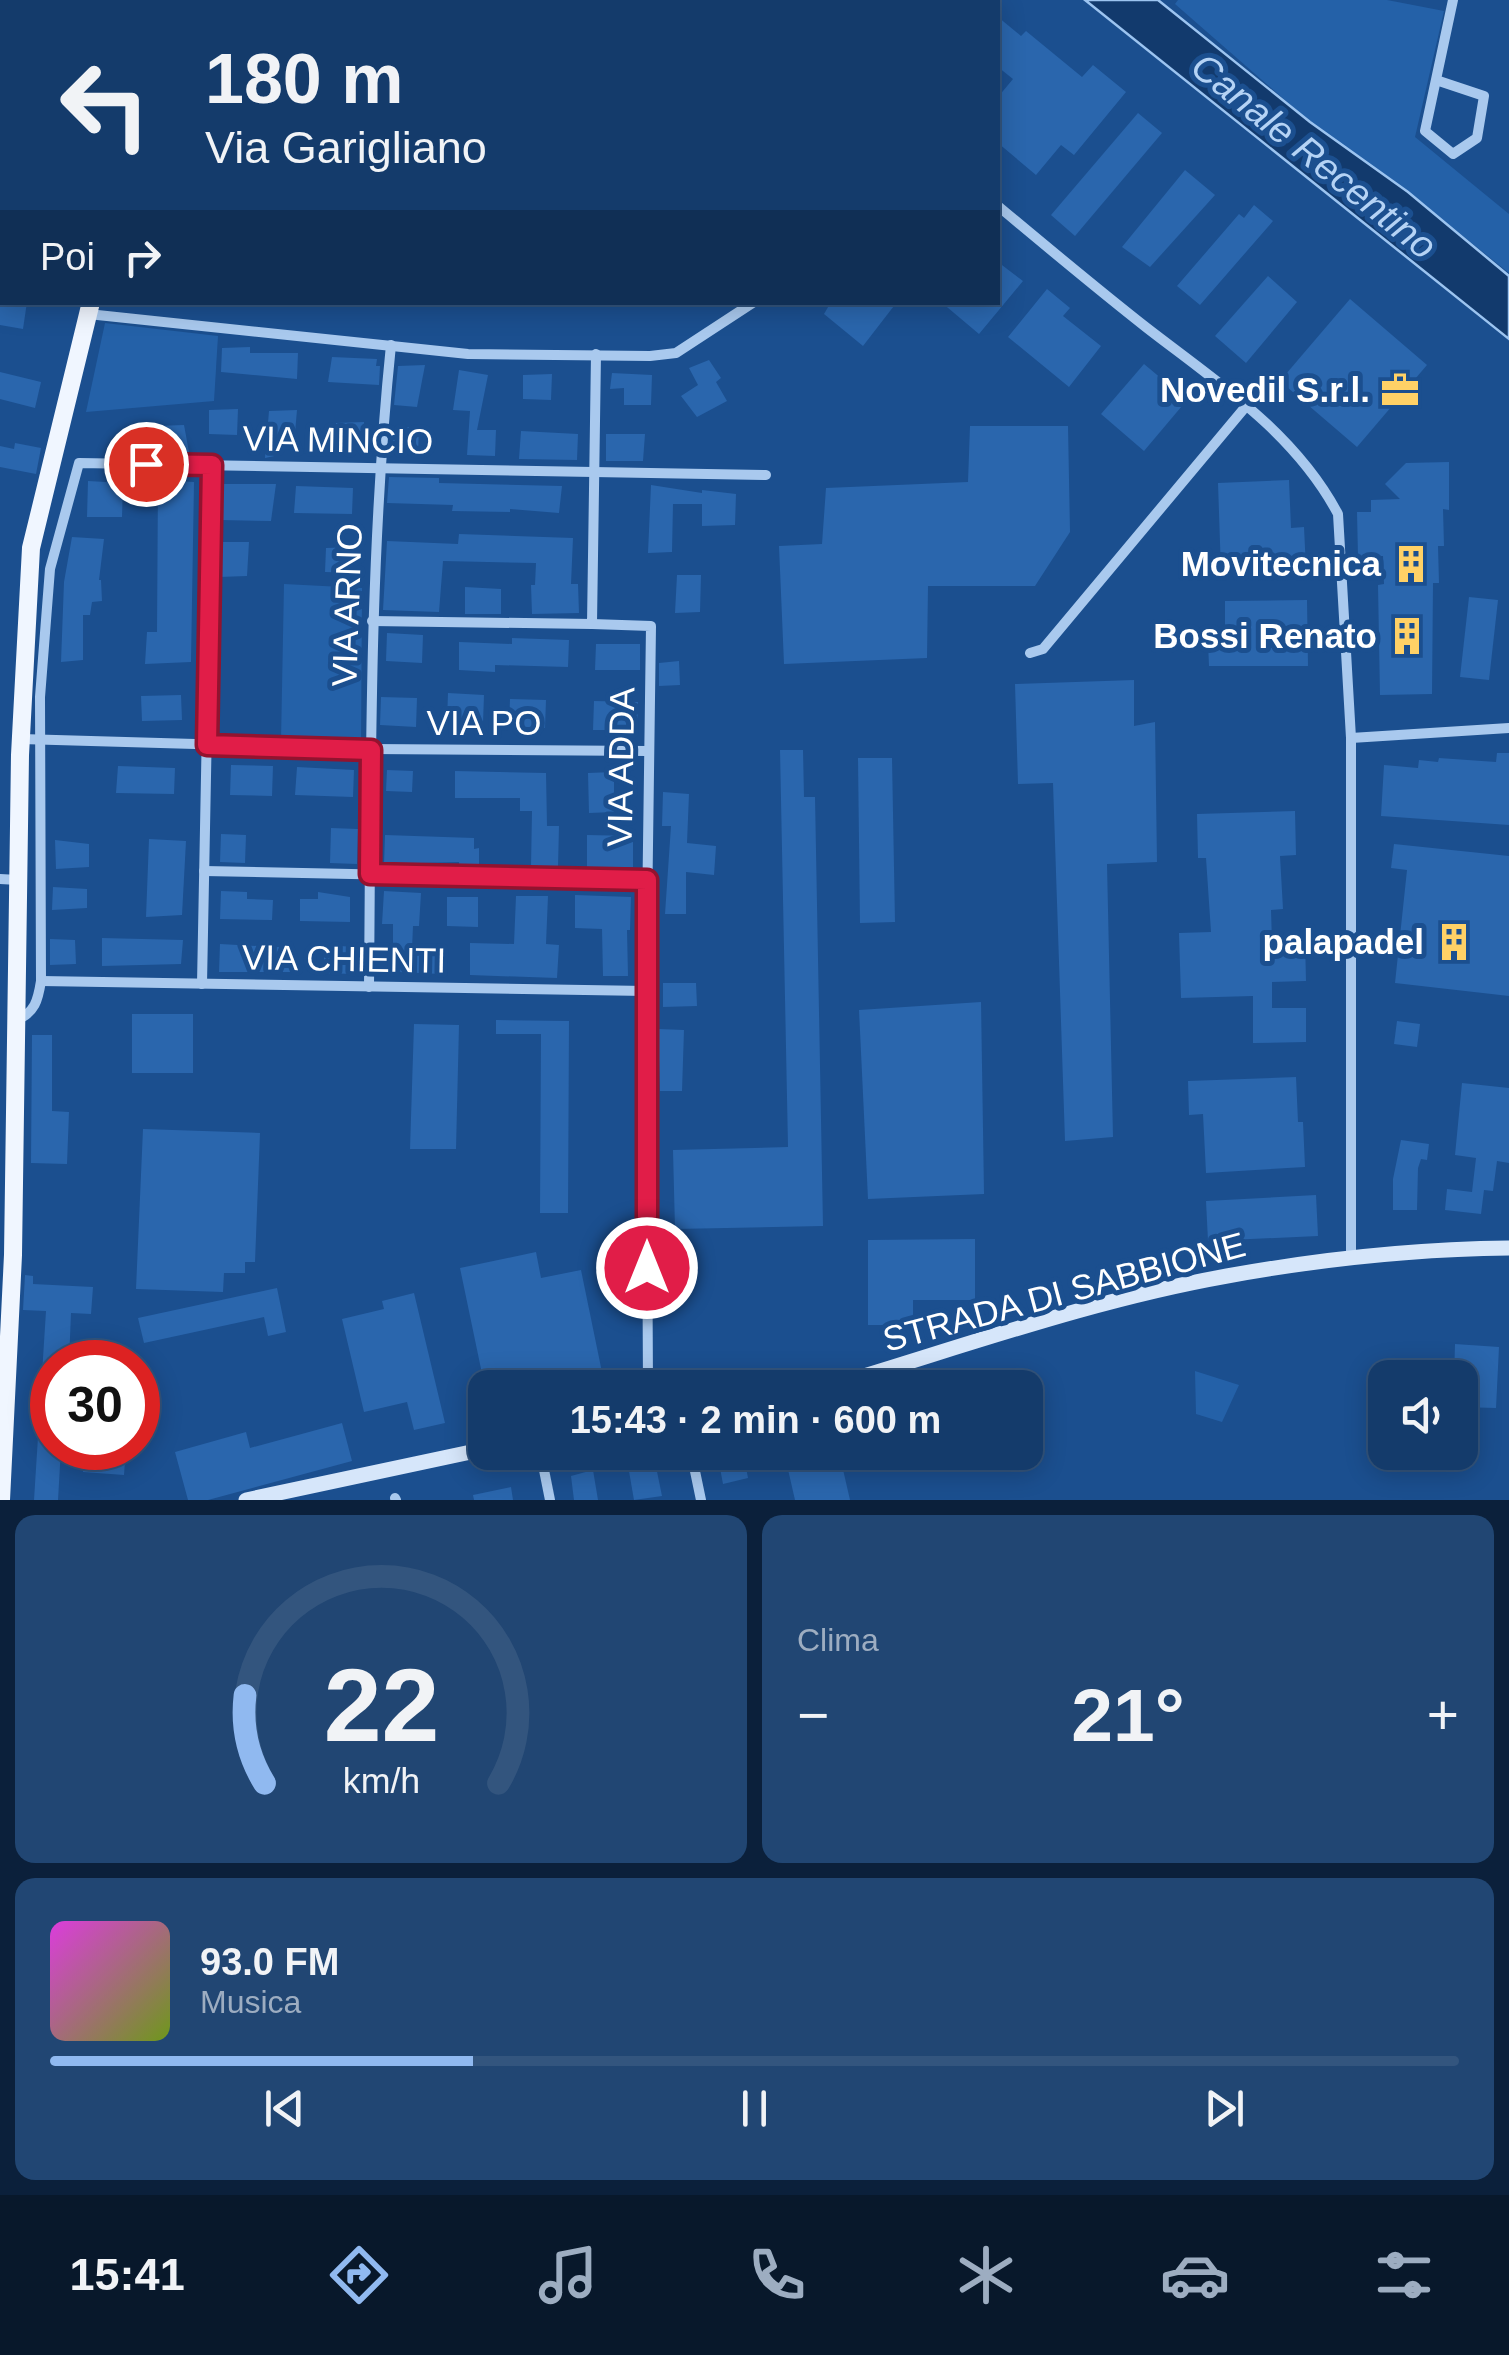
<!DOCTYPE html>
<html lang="it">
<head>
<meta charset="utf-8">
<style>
	:root { --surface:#143b6b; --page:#214673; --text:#f1f3f6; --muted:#9dadc1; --line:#33557e; --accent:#90b9f0 }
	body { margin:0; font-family:Arial,sans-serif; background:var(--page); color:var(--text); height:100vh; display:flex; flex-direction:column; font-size:38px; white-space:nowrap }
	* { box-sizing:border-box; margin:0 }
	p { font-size:32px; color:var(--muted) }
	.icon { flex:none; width:55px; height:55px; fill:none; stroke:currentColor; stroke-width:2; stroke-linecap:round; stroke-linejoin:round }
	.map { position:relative; height:1500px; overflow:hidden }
	.side { display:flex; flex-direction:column; gap:15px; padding:15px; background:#0b203b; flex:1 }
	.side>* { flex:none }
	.guide { position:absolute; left:0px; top:0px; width:1000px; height:305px; box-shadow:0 5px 25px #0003,0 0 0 2px var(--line); background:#143b6b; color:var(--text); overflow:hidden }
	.fabs { position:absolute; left:1368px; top:1360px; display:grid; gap:20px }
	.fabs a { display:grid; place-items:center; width:110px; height:110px; border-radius:20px; background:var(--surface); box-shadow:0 5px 25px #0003,0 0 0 2px var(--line); font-size:50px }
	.speed { position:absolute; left:30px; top:1340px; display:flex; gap:20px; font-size:50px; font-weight:700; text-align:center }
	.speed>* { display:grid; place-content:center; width:130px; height:130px; border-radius:50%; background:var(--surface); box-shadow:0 5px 25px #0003,0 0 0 2px var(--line); line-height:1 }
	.speed .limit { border:15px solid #d22; background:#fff; color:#111 }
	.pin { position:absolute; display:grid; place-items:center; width:85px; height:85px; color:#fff; margin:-42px; border:5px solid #fff; border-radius:50%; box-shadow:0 2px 10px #0007 }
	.me { position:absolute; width:110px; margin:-55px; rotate:0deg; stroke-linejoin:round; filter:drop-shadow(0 0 8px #0008) }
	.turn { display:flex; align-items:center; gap:35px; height:210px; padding:0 40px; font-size:45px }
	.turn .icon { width:130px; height:130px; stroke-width:2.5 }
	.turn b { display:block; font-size:70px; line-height:85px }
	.then { display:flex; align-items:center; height:95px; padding:0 40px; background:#0003; gap:20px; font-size:38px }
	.big { font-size:75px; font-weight:700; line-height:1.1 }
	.side .widget { flex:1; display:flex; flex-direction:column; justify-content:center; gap:15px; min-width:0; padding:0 35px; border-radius:20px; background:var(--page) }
	.side .dial { align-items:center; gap:0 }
	.dial svg { height:260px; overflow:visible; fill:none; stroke:var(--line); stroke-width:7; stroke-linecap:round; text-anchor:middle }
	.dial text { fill:var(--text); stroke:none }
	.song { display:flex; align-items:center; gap:30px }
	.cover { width:120px; height:120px; border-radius:15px; background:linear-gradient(135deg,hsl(300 70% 55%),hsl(80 70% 35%)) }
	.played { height:10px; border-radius:5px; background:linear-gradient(90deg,var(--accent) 30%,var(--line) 30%) }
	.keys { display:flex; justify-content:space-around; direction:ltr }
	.heat { display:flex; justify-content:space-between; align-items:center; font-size:55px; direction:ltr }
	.side .tiles { flex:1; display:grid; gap:15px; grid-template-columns:1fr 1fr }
	.widget:last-child { grid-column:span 2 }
	.trip { position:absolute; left:468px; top:1370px; width:575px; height:100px; border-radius:20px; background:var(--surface); box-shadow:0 5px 25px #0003,0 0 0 2px var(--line); font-weight:700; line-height:100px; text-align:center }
	.tab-bar { display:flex; height:160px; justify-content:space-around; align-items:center; background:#08182b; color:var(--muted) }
	.tab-bar .icon { width:70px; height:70px }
	.tab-bar .active { color:var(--accent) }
	.tab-bar b { font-size:45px; color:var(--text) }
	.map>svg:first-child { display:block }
</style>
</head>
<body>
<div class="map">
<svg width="1509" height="1500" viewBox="0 0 1509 1500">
	<rect width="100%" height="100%" fill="#1b4f8f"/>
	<!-- green -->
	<g fill="#2461a8">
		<polygon points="0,0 49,2 2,2 2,135"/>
		<polygon points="1178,0 1387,0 1444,11 1415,137 1509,214 1509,273 1408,192 1310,122 1175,4"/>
		<polygon points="105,323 218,336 214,401 86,412"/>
		<polygon points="284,584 362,588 361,744 281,741"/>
		<polygon points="1195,1371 1239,1385 1222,1422 1196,1414"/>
	</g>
	<!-- water -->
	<polygon fill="#123a6d" stroke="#9cc4f0" stroke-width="2.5" points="1085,0 1158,0 1310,122 1408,192 1509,276 1509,339"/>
	<!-- building -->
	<g fill="#2a66ad">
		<polygon points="998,17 1021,36 1026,31 1082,77 1093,65 1126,92 1074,155 1061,145 1036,175 998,143 998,97 1013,79 998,67"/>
		<polygon points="1138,113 1162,133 1075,236 1051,215"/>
		<polygon points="1185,170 1215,195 1150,267 1122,247"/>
		<polygon points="1254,205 1273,221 1200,305 1177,286 1239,214 1244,218"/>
		<polygon points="998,262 1023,281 979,334 941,302 998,302"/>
		<polygon points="1268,276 1297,302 1246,363 1215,336"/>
		<polygon points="1047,289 1070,308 1063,316 1101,346 1069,387 1008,337"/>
		<polygon points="1350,299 1427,365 1357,447 1280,381"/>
		<polygon points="0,302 27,302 23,329 0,325"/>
		<polygon points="831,302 897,302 863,346 824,314"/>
		<polygon points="250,347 250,353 298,353 297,379 221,372 222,348"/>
		<polygon points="332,357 377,359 376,366 380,366 379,385 328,382"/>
		<polygon points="709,360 721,378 716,382 727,401 697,417 681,396 698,385 689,368"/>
		<polygon points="1144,364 1187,400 1144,451 1101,414"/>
		<polygon points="425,365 417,407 394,405 398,366"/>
		<polygon points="459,370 488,375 477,430 496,430 495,456 467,455 470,411 453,410"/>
		<polygon points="0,372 41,382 35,408 0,399"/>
		<polygon points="612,373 652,375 651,405 624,405 624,388 610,389"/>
		<polygon points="552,374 551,400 523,399 523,375"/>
		<polygon points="238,409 237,435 209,434 209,410"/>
		<polygon points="297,410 295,433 283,432 279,455 265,458 269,411"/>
		<polygon points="364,422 364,448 335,447 336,423"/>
		<polygon points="184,425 189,452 157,452 156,426"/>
		<polygon points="970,426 1068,426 1070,532 1035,586 928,586 927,658 784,664 779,546 822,544 826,488 968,482"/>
		<polygon points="392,427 419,427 418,453 391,452"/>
		<polygon points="521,431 578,434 577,460 519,459"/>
		<polygon points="606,434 645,434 643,461 606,461"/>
		<polygon points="15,443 41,448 36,474 0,467 0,446 14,449"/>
		<polygon points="1449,462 1449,510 1443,509 1444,546 1438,546 1439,583 1433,583 1432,694 1380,695 1378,585 1384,584 1383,556 1358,557 1357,512 1371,512 1371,500 1400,499 1385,484 1406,463"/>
		<polygon points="389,477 439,478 439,483 562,486 559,513 510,509 510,512 452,511 453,505 387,503"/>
		<polygon points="158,480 194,482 191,662 145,664 147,632 157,632"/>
		<polygon points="1289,480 1291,528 1304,527 1306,569 1221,572 1218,483"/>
		<polygon points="88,481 123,483 122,517 87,517"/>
		<polygon points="220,484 276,484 271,521 220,520"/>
		<polygon points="651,485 702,493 702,490 736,494 735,525 702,526 702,504 673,504 672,552 648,553"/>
		<polygon points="296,486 353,488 352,514 294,513"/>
		<polygon points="459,534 573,538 571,584 578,584 579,613 532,614 531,585 535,585 536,563 443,561 439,612 383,610 387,541 458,544"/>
		<polygon points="72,537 104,539 99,580 101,580 102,601 92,602 90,615 83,615 83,660 61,662 64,582"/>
		<polygon points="220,542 249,542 247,576 219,577"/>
		<polygon points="355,547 354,573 325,572 326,548"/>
		<polygon points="677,575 701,575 700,612 675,613"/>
		<polygon points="465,587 501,589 501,614 465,614"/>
		<polygon points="1469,597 1498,600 1489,680 1460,677"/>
		<polygon points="1307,600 1308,666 1209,666 1208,642 1225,642 1225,601"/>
		<polygon points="387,633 423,635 422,663 386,661"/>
		<polygon points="512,638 569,640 568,667 495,665 495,672 459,670 459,642 512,644"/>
		<polygon points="596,644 640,644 640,670 595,670"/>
		<polygon points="679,661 680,685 659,686 659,663"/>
		<polygon points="1134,680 1134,726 1155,722 1157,862 1107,864 1113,1137 1065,1141 1053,783 1018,784 1015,684"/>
		<polygon points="448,693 484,695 483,723 447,721"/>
		<polygon points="181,695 182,720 142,721 141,696"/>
		<polygon points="381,697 417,698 416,727 380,725"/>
		<polygon points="510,699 546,700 545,728 509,726"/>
		<polygon points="594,701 638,702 637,730 593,730"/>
		<polygon points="780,750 803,750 804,797 815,797 823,1226 675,1229 673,1150 788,1147"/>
		<polygon points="1497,753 1509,753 1509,825 1381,816 1384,765 1418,768 1419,760 1438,762 1439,758 1496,762"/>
		<polygon points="858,758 892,758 895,922 860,923"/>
		<polygon points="231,765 273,766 272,796 230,795"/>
		<polygon points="118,766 175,768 174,794 116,793"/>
		<polygon points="297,767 354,770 353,797 295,795"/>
		<polygon points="387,770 413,771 412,792 386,791"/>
		<polygon points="455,771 546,773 547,826 559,826 558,867 531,867 532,811 520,811 520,798 455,798"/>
		<polygon points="614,772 614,812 589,813 588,773"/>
		<polygon points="663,792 689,794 687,843 716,846 714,875 686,872 686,914 665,914 671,826 662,826"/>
		<polygon points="1295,811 1296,855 1280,856 1283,909 1271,910 1272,942 1305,940 1306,981 1272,982 1272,1008 1306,1008 1306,1042 1253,1043 1253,996 1181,998 1179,933 1211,932 1206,858 1198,858 1197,814"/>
		<polygon points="331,828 358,829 357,864 330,863"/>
		<polygon points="221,834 246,835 245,863 220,862"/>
		<polygon points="385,835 474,838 474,849 479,848 479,868 459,867 459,862 384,864"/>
		<polygon points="587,835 633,836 633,867 587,867"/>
		<polygon points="149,839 186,841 182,915 146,917"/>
		<polygon points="55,840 89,844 89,867 56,869"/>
		<polygon points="1394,844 1509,856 1509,996 1395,983 1407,870 1391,868"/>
		<polygon points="53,887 87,889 87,908 52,910"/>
		<polygon points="221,891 247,892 247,899 273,900 272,920 220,919"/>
		<polygon points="384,891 421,893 419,926 413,926 412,949 442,951 441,974 399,972 400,950 393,950 393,924 382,924"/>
		<polygon points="318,892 350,897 350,922 300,921 300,899 318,899"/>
		<polygon points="575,895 631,897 630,930 627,930 628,976 603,976 602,929 575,928"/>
		<polygon points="516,896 548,896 546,944 559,945 557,978 470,975 470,943 514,944"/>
		<polygon points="447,897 478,897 478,927 447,926"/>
		<polygon points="102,938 183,940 181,964 102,966"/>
		<polygon points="50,939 75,940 76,964 50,965"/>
		<polygon points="220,944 294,948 293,972 219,972"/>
		<polygon points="325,945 355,947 353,974 323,973"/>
		<polygon points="663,983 696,983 697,1006 663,1007"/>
		<polygon points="981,1002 984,1194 868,1199 859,1010"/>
		<rect x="132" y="1014" width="61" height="59"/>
		<polygon points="496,1020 569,1021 568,1213 540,1213 541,1034 496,1034"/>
		<polygon points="1397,1021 1420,1024 1417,1047 1394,1044"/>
		<polygon points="414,1024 459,1025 456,1149 410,1149"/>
		<polygon points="658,1029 684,1030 682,1091 660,1091"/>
		<polygon points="32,1035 52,1035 52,1111 69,1112 67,1164 31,1163"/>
		<polygon points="1296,1077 1298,1122 1303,1122 1305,1167 1206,1173 1203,1114 1189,1115 1188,1081"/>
		<polygon points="1462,1083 1509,1088 1509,1163 1497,1161 1493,1191 1484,1190 1481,1214 1445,1210 1447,1189 1472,1192 1476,1158 1455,1155"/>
		<polygon points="143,1129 260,1133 255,1262 245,1262 245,1273 224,1273 223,1292 136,1289"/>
		<polygon points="1401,1140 1429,1144 1427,1160 1421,1159 1418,1168 1417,1210 1393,1210 1393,1179"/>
		<polygon points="1316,1195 1318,1236 1208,1241 1206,1201"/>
		<polygon points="975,1239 975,1300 913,1300 913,1325 868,1325 868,1240"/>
		<polygon points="536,1252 541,1278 581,1270 604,1382 576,1388 485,1388 460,1268"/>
		<polygon points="25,1275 33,1276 33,1284 93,1287 91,1314 71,1313 69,1362 52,1362 52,1448 61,1448 58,1500 34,1500 46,1311 23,1310"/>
		<polygon points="277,1288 286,1332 268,1336 264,1317 144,1343 138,1318"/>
		<polygon points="414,1293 445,1423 414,1430 407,1402 364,1412 342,1319 384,1309 382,1301"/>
		<polygon points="1455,1344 1499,1347 1496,1408 1460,1407 1460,1378 1454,1378"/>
		<polygon points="342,1423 352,1461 208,1500 188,1500 175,1452 246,1432 250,1448"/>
		<polygon points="85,1448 126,1448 124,1475 83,1472"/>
		<polygon points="653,1452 662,1496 634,1500 626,1454"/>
		<polygon points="717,1452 743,1452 748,1478 723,1484"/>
		<polygon points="784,1452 839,1452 850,1500 795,1500"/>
		<polygon points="593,1470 598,1500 574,1500 571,1476"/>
		<polygon points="511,1487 513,1500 474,1500 473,1495"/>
	</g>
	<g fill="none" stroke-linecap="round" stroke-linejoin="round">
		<!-- street -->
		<g stroke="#a9c9ee" stroke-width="10">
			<polyline points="604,0 616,2"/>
			<polyline points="221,2 224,0"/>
			<polyline points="1436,80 1484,96 1477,138 1453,154 1425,131 1453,0"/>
			<path d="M998,206C1047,247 1096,288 1147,328C1218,383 1295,433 1338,514L1351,738V1256"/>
			<polyline points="88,314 468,354 650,356 676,353 754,302"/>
			<polyline points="372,621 592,624 596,354"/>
			<polyline points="592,624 651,626 646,991 648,1388"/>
			<polyline points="1030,653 1043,649 1247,405"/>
			<polyline points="1351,738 1509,728"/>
			<polyline points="21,739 371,749 648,751"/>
			<polyline points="204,871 647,880"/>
			<polyline points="0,879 18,880"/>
			<polyline points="41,981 646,991"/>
			<polyline points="202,984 212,465"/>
			<path d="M369,987C371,772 369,559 391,345"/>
			<path d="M16,1020C35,1013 38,1000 41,981L40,697L50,569L79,463L766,475"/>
			<polyline points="691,1452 701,1500"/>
			<polyline points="544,1470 550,1500"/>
			<polyline points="395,1498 396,1500"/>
		</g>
		<!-- secondary -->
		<g stroke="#d6e6fa" stroke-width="15">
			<path d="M814,1388L844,1382C970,1344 1097,1299 1227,1276C1321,1259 1414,1249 1509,1248"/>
			<polyline points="246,1500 485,1449"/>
		</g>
		<!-- primary -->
		<g stroke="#f0f6ff" stroke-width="18">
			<polyline points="196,2 197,0"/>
			<polyline points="1,1500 13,1255 20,755 31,548 91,302"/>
		</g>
	</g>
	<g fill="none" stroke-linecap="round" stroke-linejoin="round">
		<!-- route casing -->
		<g stroke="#92132f" stroke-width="25">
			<polyline id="route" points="146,464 212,465 207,745 371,750 370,874 647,880 647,1268"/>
		</g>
		<!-- route -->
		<use href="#route" stroke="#e11d48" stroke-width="18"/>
	</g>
	<!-- icons -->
	<defs>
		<g id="office-bare" transform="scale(3)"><path d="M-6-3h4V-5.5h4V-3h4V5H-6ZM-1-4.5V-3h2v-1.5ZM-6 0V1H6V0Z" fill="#ffd166" stroke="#1b4f8f" stroke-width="2.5" paint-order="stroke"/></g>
		<g id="building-bare" transform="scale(3)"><path d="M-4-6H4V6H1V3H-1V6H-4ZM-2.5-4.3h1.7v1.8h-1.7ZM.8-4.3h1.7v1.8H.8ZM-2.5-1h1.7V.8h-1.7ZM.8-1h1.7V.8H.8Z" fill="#ffd166" stroke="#1b4f8f" stroke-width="2.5" paint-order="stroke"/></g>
	</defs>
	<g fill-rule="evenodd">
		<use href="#office-bare" x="1400" y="390"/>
		<use href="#building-bare" x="1411" y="564"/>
		<use href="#building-bare" x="1407" y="636"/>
		<use href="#building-bare" x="1454" y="942"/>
	</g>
	<g text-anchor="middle" stroke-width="10" stroke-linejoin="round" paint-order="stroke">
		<!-- poi labels -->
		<g font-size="35" font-weight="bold" fill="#fff" stroke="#1b4f8f" text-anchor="end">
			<text x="1370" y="402">Novedil S.r.l.</text>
			<text x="1381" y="576">Movitecnica</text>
			<text x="1377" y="648">Bossi Renato</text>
			<text x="1424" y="954">palapadel</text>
		</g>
		<!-- street labels -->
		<g font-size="35" fill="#fff" stroke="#1b4f8f">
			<text transform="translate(338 440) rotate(1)" y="12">VIA MINCIO</text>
			<text transform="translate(347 605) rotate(-88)" y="12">VIA ARNO</text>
			<text x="484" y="735">VIA PO</text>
			<text transform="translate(621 767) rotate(-89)" y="12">VIA ADDA</text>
			<text transform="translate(344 959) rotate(1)" y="12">VIA CHIENTI</text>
			<text transform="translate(1064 1292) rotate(-15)" y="12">STRADA DI SABBIONE</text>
		</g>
		<!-- water labels -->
		<g font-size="38" font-style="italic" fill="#b5d3f5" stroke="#1b4f8f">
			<text transform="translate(1314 156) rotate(39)" y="13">Canale Recentino</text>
		</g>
	</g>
</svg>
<div class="fabs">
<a><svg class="icon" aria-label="sound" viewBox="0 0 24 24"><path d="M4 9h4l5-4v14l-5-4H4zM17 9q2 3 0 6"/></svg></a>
</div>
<div class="speed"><div class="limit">30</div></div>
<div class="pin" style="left:146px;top:464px;background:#d93025"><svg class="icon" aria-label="arrive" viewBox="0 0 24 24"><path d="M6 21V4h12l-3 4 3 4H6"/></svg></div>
<svg class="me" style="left:647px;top:1268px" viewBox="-20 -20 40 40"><circle r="17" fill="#e11d48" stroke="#fff" stroke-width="3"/><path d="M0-11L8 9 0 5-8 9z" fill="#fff"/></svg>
<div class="trip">15:43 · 2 min · 600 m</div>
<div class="guide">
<div class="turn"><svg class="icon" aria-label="left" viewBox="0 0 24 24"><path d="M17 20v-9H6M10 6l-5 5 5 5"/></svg><div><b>180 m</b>Via Garigliano</div></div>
<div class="then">Poi<svg class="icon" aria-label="right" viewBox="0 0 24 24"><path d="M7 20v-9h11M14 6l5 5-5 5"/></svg></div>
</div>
</div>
<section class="side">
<div class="tiles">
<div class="widget dial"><svg viewBox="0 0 100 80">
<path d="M14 69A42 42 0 1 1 86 69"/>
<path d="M14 69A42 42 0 0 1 8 42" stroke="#90b9f0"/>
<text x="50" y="56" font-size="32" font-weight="700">22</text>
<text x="50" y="72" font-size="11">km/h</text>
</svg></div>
<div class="widget"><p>Clima</p>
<div class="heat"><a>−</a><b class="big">21°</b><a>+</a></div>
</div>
<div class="widget">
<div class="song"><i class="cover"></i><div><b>93.0 FM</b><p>Musica</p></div></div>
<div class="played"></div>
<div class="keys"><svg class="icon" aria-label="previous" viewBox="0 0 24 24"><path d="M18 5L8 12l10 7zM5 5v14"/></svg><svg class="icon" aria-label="pause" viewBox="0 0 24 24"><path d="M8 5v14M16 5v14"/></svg><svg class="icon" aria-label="next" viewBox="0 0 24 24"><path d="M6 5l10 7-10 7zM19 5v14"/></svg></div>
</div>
</div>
</section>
<nav class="tab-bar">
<b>15:41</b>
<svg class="icon active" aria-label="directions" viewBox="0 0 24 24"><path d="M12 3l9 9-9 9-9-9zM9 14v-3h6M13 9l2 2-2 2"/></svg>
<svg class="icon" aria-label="music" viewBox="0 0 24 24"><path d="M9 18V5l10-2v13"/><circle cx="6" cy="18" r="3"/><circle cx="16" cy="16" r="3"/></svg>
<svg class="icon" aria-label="phone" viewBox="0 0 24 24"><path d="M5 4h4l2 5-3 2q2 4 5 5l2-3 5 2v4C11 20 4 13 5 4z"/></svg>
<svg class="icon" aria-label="climate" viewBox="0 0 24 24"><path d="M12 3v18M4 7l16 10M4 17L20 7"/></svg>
<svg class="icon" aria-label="car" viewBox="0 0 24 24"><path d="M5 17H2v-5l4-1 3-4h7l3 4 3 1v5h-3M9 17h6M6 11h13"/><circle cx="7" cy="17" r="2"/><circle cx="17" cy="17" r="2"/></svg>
<svg class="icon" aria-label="filters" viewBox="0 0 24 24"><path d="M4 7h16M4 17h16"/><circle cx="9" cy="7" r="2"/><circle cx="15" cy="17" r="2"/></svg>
</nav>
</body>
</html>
